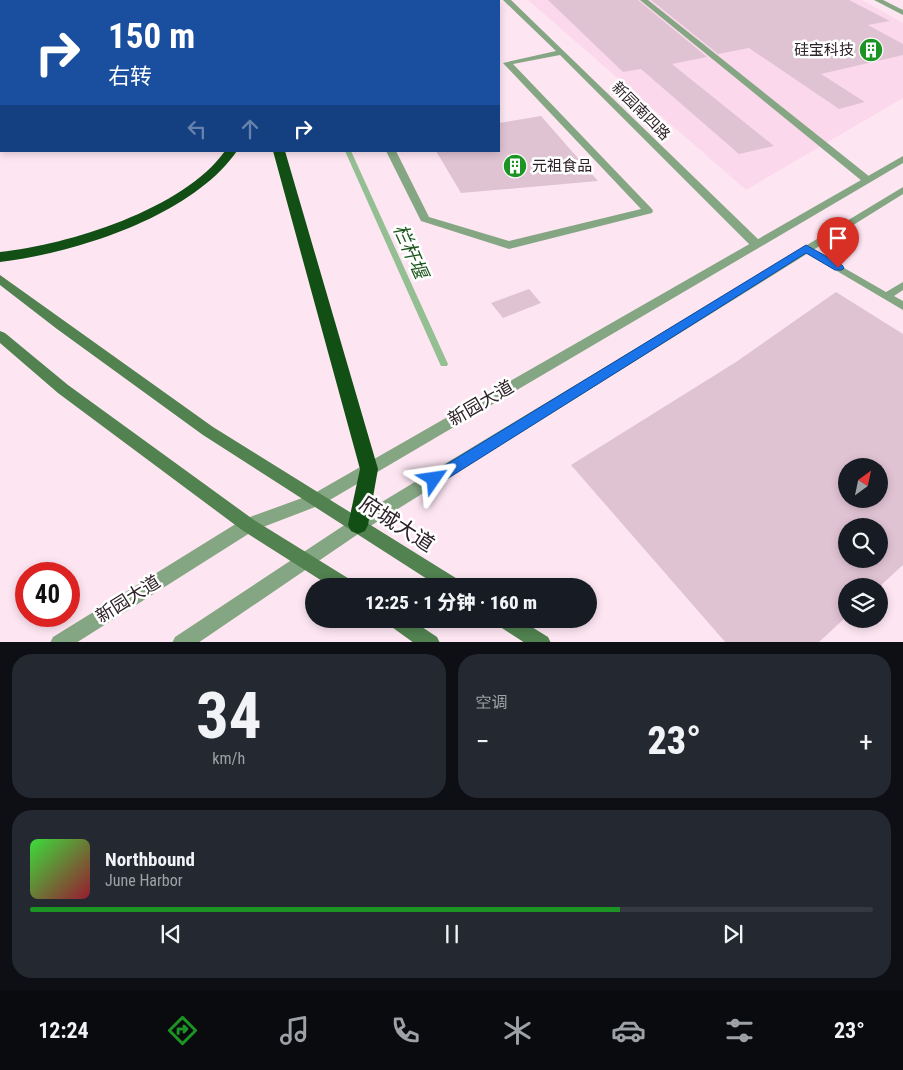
<!DOCTYPE html>
<html lang="zh">
<head>
<meta charset="utf-8">
<style>
	:root { --surface:#171b24; --page:#242831; --text:#f1f3f6; --muted:#9ea1a6; --line:#363941; --accent:#1b9424 }
	body { margin:0; font-family:"Roboto Condensed","Noto Sans SC",sans-serif; background:var(--page); color:var(--text); height:100vh; display:flex; flex-direction:column; font-size:19px; white-space:nowrap }
	* { box-sizing:border-box; margin:0 }
	p { font-size:16px; color:var(--muted) }
	.icon { flex:none; width:28px; height:28px; fill:none; stroke:currentColor; stroke-width:2; stroke-linecap:round; stroke-linejoin:round }
	.map { position:relative; height:642px; overflow:hidden }
	.details { display:flex; flex-direction:column; gap:12px; padding:12px; background:#0d0f14; flex:1 }
	.details>* { flex:none }
	.banner { position:absolute; left:0px; top:0px; width:500px; height:152px; box-shadow:0 2px 8px #0003; background:#1a4fa0; color:#fff; overflow:hidden }
	.needle { width:32px; rotate:33deg }
	.fabs { position:absolute; left:838px; top:458px; display:grid; gap:10px }
	.fabs a { display:grid; place-items:center; width:50px; height:50px; border-radius:50%; background:var(--surface); box-shadow:0 2px 8px #0003; font-size:25px }
	.speed { position:absolute; left:15px; top:562px; display:flex; gap:10px; font-size:25px; font-weight:700; text-align:center }
	.speed>* { display:grid; place-content:center; width:65px; height:65px; border-radius:50%; background:var(--surface); box-shadow:0 2px 8px #0003; line-height:1 }
	.speed .limit { border:8px solid #d22; background:#fff; color:#111 }
	.pin { position:absolute; display:grid; place-items:center; width:42px; height:42px; color:#fff; margin:-51px -21px; border-radius:50% 50% 50% 0; rotate:-45deg; box-shadow:0 0 5px #0007 }
	.pin .icon { rotate:45deg }
	.me { position:absolute; width:55px; margin:-28px; rotate:58deg; stroke-linejoin:round; filter:drop-shadow(0 0 4px #0008) }
	.turn { display:flex; align-items:center; gap:18px; height:105px; padding:0 25px; font-size:22px }
	.turn .icon { width:65px; height:65px; stroke-width:2.5 }
	.turn b { display:block; font-size:35px; line-height:42px }
	.lanes { display:flex; align-items:center; height:48px; padding:0 25px; background:#0003; justify-content:center; gap:25px; direction:ltr }
	.lanes .off { opacity:.35 }
	.big { font-size:38px; font-weight:800; line-height:1.1 }
	.details .card { flex:1; display:flex; flex-direction:column; justify-content:center; gap:8px; min-width:0; padding:0 18px; border-radius:20px; background:var(--page) }
	.details .dial { align-items:center; gap:0 }
	.dial b { font-size:65px; line-height:1 }
	.song { display:flex; align-items:center; gap:15px }
	.cover { width:60px; height:60px; border-radius:8px; background:linear-gradient(135deg,hsl(120 70% 55%),hsl(350 70% 35%)) }
	.played { height:5px; border-radius:2px; background:linear-gradient(90deg,var(--accent) 70%,var(--line) 70%) }
	.keys { display:flex; justify-content:space-around; direction:ltr }
	.heat { display:flex; justify-content:space-between; align-items:center; font-size:28px; direction:ltr }
	.details .tiles { flex:1; display:grid; gap:12px; grid-template-columns:1fr 1fr }
	.card:last-child { grid-column:span 2 }
	.trip { position:absolute; left:305px; top:578px; width:292px; height:50px; border-radius:25px; background:var(--surface); box-shadow:0 2px 8px #0003; font-weight:800; line-height:50px; text-align:center }
	.tab-bar { display:flex; height:80px; justify-content:space-around; align-items:center; background:#090b0e; color:var(--muted) }
	.tab-bar .icon { width:35px; height:35px }
	.tab-bar .current { color:var(--accent) }
	.tab-bar b { font-size:22px; color:var(--text) }
	.map>svg:first-child { display:block }
</style>
</head>
<body>
<div class="map">
<svg width="903" height="643" viewBox="0 0 903 643">
	<rect width="100%" height="100%" fill="#fde6f2"/>
	<!-- built -->
	<polygon fill="#fcd8ec" points="528,0 862,0 903,23 903,98 746,190"/>
	<g fill="none" stroke-linecap="round" stroke-linejoin="round">
		<!-- stream -->
		<g fill="#94bf92" fill-rule="evenodd">
			<polygon points="278,0 282,0 283,1 279,1"/>
			<polygon points="345,151 351,151 448,364 447,366 441,366 440,364"/>
		</g>
	</g>
	<!-- building -->
	<g fill="#e0c3d3" fill-rule="evenodd">
		<polygon points="548,0 638,0 707,57 672,64 774,146 739,154 641,69 623,72"/>
		<polygon points="651,0 849,0 890,21 868,25 903,44 903,55 821,74 865,102 839,109 749,48 718,54"/>
		<polygon points="541,116 598,181 461,193 436,151 499,151 499,123"/>
		<polygon points="529,289 541,303 503,318 491,303"/>
		<path d="M836,292L903,334V565L879,587L846,586V617L818,643H726L571,465L736,362ZM846,466H879V499H846ZM846,526H879V559H846Z"/>
	</g>
	<g fill="none" stroke-linecap="round" stroke-linejoin="round">
		<!-- service -->
		<polygon fill="#85a683" fill-rule="evenodd" points="806,246 886,292 903,282 903,290 894,296 903,301 903,310 803,251 801,249"/>
		<!-- minor -->
		<g fill="#85a683" fill-rule="evenodd">
			<polygon points="503,0 511,0 759,240 761,243 759,246 751,246 560,55 513,64 652,209 653,211 652,213 509,249 421,221 386,151 396,151 429,217 509,241 641,209 503,63 556,51"/>
			<polygon points="640,0 648,0 870,177 870,181 862,181"/>
		</g>
		<!-- tertiary -->
		<g fill="#85a683" fill-rule="evenodd">
			<polygon points="874,0 883,0 903,10 903,15"/>
			<polygon points="903,156 903,163 323,504 253,531 76,643 50,643 53,637 242,520 313,494"/>
			<polygon points="903,187 903,194 364,530 198,643 172,643 175,637 352,520"/>
		</g>
		<!-- secondary -->
		<g fill="#518250" fill-rule="evenodd">
			<polygon points="0,275 213,427 459,580 461,586 438,586 203,435 57,329 0,285"/>
			<polygon points="0,331 5,333 68,385 254,520 351,580 353,586 330,586 242,530 58,393 0,343"/>
			<polygon points="386,619 410,619 437,637 440,643 414,643 389,625"/>
			<polygon points="494,619 519,619 548,637 551,643 525,643 497,625"/>
		</g>
		<!-- primary -->
		<polyline stroke="#286829" stroke-width="12" points="8,1 13,0"/>
		<!-- motorway -->
		<g fill="#114f14" fill-rule="evenodd">
			<rect x="235" y="0" width="8" height="1"/>
			<rect x="0" y="37" width="1" height="6"/>
			<path d="M225,151H237C192,216 76,253 0,262V252C68,245 184,209 225,151Z"/>
			<polygon points="273,151 285,151 378,469 368,525 365,531 358,534 351,531 348,525 360,469"/>
		</g>
	</g>
	<!-- route -->
	<polygon fill="#1a73e8" stroke="#114b97" points="806,245 842,265 844,268 842,270 835,270 806,253 439,484 434,485 429,484 427,479 429,475"/>
	<!-- icons -->
	<defs>
		<g id="building-disc" transform="scale(1.25)"><circle r="9.5" fill="#1b9424" stroke="#fff"/><path d="M-4-6H4V6H1V3H-1V6H-4ZM-2.5-4.3h1.7v1.8h-1.7ZM.8-4.3h1.7v1.8H.8ZM-2.5-1h1.7V.8h-1.7ZM.8-1h1.7V.8H.8Z" fill="#fff"/></g>
	</defs>
	<g fill-rule="evenodd">
		<use href="#building-disc" x="871" y="50"/>
		<use href="#building-disc" x="515" y="166"/>
	</g>
	<g text-anchor="middle" stroke-width="5" stroke-linejoin="round" paint-order="stroke">
		<!-- far-poi labels -->
		<g font-size="15" fill="#2d2228" stroke="#fff" text-anchor="end">
			<text x="854" y="55">硅宝科技</text>
			<text x="532" y="171" text-anchor="start">元祖食品</text>
		</g>
		<!-- far-street labels -->
		<g font-size="15" fill="#2d2228" stroke="#fff">
			<text transform="translate(641 111) rotate(45)" y="5">新园南四路</text>
		</g>
		<!-- street labels -->
		<g font-size="18" fill="#2d2228" stroke="#fff">
			<text transform="translate(481 403) rotate(-30)" y="6">新园大道</text>
			<text transform="translate(128 599) rotate(-32)" y="6">新园大道</text>
		</g>
		<!-- water labels -->
		<g font-size="19" font-style="italic" fill="#1c561e" stroke="#fff">
			<text transform="translate(411 251) rotate(66)" y="7">栏杆堰</text>
		</g>
		<!-- near-street labels -->
		<g font-size="21" fill="#2d2228" stroke="#fff">
			<text transform="translate(397 524) rotate(33)" y="7">府城大道</text>
		</g>
	</g>
</svg>
<div class="fabs">
<a><svg class="needle" viewBox="-14 -14 28 28"><path d="M0-13l5 13h-10z" fill="#e53935"/><path d="M0 13l5-13h-10z" fill="#9ea1a6"/></svg></a>
<a><svg class="icon" aria-label="search" viewBox="0 0 24 24"><circle cx="10" cy="10" r="6"/><path d="M15 15l6 6"/></svg></a>
<a><svg class="icon" aria-label="layers" viewBox="0 0 24 24"><path d="M12 4l9 5-9 5-9-5zM3 14l9 5 9-5"/></svg></a>
</div>
<div class="speed"><div class="limit">40</div></div>
<div class="pin" style="left:838px;top:268px;background:#d93025"><svg class="icon" aria-label="arrive" viewBox="0 0 24 24"><path d="M6 21V4h12l-3 4 3 4H6"/></svg></div>
<svg class="me" style="left:434px;top:479px" viewBox="-20 -20 40 40"><path d="M0-17L14 15 0 8-14 15z" fill="#1a73e8" stroke="#fff" stroke-width="4"/></svg>
<div class="trip">12:25 · 1 分钟 · 160 m</div>
<div class="banner">
<div class="turn"><svg class="icon" aria-label="right" viewBox="0 0 24 24"><path d="M7 20v-9h11M14 6l5 5-5 5"/></svg><div><b>150 m</b>右转</div></div>
<div class="lanes"><svg class="icon off" aria-label="left" viewBox="0 0 24 24"><path d="M17 20v-9H6M10 6l-5 5 5 5"/></svg><svg class="icon off" aria-label="ahead" viewBox="0 0 24 24"><path d="M12 20V5M6 11l6-6 6 6"/></svg><svg class="icon" aria-label="right" viewBox="0 0 24 24"><path d="M7 20v-9h11M14 6l5 5-5 5"/></svg></div>
</div>
</div>
<section class="details">
<div class="tiles">
<div class="card dial"><b>34</b><p>km/h</p></div>
<div class="card"><p>空调</p>
<div class="heat"><a>−</a><b class="big">23°</b><a>+</a></div>
</div>
<div class="card">
<div class="song"><i class="cover"></i><div><b>Northbound</b><p>June Harbor</p></div></div>
<div class="played"></div>
<div class="keys"><svg class="icon" aria-label="previous" viewBox="0 0 24 24"><path d="M18 5L8 12l10 7zM5 5v14"/></svg><svg class="icon" aria-label="pause" viewBox="0 0 24 24"><path d="M8 5v14M16 5v14"/></svg><svg class="icon" aria-label="next" viewBox="0 0 24 24"><path d="M6 5l10 7-10 7zM19 5v14"/></svg></div>
</div>
</div>
</section>
<nav class="tab-bar">
<b>12:24</b>
<svg class="icon current" aria-label="directions" viewBox="0 0 24 24"><path d="M12 3l9 9-9 9-9-9zM9 14v-3h6M13 9l2 2-2 2"/></svg>
<svg class="icon" aria-label="music" viewBox="0 0 24 24"><path d="M9 18V5l10-2v13"/><circle cx="6" cy="18" r="3"/><circle cx="16" cy="16" r="3"/></svg>
<svg class="icon" aria-label="phone" viewBox="0 0 24 24"><path d="M5 4h4l2 5-3 2q2 4 5 5l2-3 5 2v4C11 20 4 13 5 4z"/></svg>
<svg class="icon" aria-label="climate" viewBox="0 0 24 24"><path d="M12 3v18M4 7l16 10M4 17L20 7"/></svg>
<svg class="icon" aria-label="car" viewBox="0 0 24 24"><path d="M5 17H2v-5l4-1 3-4h7l3 4 3 1v5h-3M9 17h6M6 11h13"/><circle cx="7" cy="17" r="2"/><circle cx="17" cy="17" r="2"/></svg>
<svg class="icon" aria-label="filters" viewBox="0 0 24 24"><path d="M4 7h16M4 17h16"/><circle cx="9" cy="7" r="2"/><circle cx="15" cy="17" r="2"/></svg>
<b>23°</b>
</nav>
</body>
</html>
